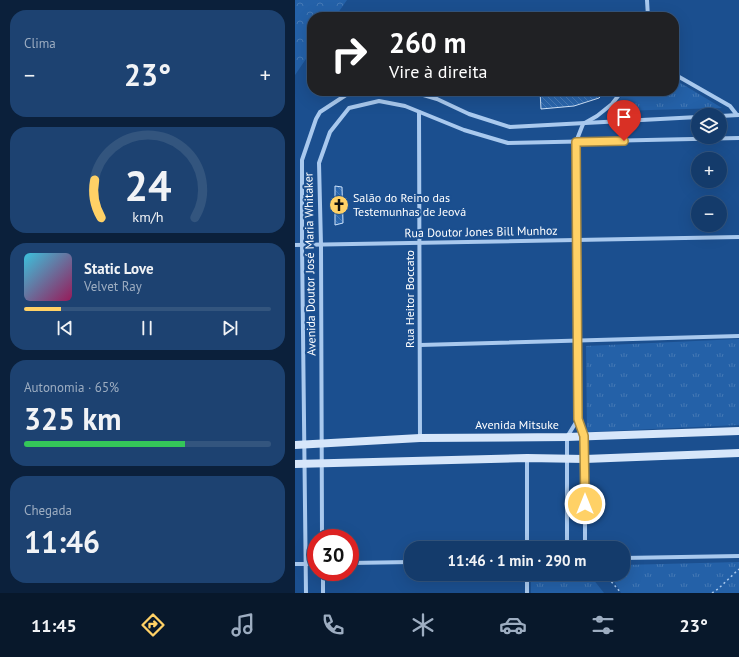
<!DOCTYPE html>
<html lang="pt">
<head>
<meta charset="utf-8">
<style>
	:root { --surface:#143b6b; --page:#1d4271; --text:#f1f3f6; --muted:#9dadc1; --line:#33557e; --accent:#ffd166 }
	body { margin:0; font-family:"PT Sans",sans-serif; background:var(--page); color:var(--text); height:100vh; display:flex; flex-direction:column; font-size:15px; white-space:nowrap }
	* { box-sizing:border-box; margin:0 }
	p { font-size:13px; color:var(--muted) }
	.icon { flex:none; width:22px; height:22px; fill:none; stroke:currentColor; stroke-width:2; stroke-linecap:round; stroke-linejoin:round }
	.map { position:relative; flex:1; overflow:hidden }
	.details { display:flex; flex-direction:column; gap:10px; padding:10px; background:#0b203b; width:295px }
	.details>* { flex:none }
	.guide { position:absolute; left:12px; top:12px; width:372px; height:84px; border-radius:16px; box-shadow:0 4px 16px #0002,0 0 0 1px var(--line); background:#202124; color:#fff; overflow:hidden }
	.buttons { position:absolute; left:396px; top:108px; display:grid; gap:8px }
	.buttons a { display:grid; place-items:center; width:36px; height:36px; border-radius:50%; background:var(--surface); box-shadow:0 4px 16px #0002,0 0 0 1px var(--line); font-size:20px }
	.speed { position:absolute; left:12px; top:529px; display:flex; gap:8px; font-size:20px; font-weight:700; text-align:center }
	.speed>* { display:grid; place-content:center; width:52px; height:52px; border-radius:50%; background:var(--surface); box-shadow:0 4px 16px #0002,0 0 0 1px var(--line); line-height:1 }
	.speed .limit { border:6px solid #d22; background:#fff; color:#111 }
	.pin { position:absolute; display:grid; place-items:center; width:34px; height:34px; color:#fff; margin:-41px -17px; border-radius:50% 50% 50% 0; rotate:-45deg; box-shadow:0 0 4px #0007 }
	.pin .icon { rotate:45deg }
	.me { position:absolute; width:44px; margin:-22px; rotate:0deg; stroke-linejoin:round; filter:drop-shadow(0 0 3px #0008) }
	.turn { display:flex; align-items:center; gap:14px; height:84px; padding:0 16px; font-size:18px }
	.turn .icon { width:52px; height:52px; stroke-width:2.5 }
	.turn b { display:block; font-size:28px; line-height:34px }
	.big { font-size:30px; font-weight:700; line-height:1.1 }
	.details .tile { flex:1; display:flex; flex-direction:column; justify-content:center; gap:6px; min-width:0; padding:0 14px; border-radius:16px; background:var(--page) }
	.details .dial { align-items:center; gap:0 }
	.dial svg { height:104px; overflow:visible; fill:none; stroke:var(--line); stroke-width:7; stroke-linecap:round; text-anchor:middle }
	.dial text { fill:var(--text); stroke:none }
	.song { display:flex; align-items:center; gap:12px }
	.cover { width:48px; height:48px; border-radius:6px; background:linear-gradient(135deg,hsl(190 70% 55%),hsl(330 70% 35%)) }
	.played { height:4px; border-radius:2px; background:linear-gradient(90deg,var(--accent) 15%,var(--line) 15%) }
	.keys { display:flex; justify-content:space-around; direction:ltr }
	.heat { display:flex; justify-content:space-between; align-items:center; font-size:22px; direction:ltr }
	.charge { height:6px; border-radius:3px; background:linear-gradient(90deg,#34c759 65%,var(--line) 0) }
	.trip { position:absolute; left:109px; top:541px; width:226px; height:40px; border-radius:16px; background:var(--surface); box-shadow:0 4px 16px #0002,0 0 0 1px var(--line); font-weight:700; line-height:40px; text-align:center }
	.tabs { display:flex; height:64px; justify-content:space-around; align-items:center; background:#08182b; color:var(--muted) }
	.tabs .icon { width:28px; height:28px }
	.tabs .active { color:var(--accent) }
	.tabs b { font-size:18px; color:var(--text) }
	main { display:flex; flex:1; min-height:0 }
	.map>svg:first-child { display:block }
</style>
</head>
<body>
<main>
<section class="details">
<div class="tile"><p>Clima</p>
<div class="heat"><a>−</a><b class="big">23°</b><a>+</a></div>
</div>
<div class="tile dial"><svg viewBox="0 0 100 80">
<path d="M14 69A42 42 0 1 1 86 69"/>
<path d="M14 69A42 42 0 0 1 9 40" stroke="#ffd166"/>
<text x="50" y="56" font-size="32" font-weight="700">24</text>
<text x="50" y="72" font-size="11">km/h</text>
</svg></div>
<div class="tile">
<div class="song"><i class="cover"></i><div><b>Static Love</b><p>Velvet Ray</p></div></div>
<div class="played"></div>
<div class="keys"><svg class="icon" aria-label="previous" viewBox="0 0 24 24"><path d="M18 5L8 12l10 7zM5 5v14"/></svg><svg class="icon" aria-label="pause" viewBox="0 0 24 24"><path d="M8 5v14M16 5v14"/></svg><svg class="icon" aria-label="next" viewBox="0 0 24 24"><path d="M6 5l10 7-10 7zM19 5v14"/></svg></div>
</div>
<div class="tile"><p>Autonomia · 65%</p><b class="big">325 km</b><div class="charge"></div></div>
<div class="tile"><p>Chegada</p><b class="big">11:46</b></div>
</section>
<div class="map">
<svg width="444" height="593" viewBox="0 0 444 593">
	<defs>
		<pattern id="grass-tufts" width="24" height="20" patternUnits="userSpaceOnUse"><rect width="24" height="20" fill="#2461a8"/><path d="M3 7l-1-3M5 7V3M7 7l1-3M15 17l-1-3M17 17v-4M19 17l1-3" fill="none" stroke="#4579b5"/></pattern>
		<pattern id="forest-crowns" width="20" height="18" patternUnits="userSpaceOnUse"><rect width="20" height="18" fill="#2461a8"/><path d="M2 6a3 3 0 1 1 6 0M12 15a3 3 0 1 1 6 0" fill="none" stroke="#4579b5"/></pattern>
		<pattern id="building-back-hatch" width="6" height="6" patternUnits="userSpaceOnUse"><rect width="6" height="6" fill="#2a66ad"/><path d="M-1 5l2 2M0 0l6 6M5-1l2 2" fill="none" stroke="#4a7db9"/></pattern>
	</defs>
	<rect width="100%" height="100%" fill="#1b4f8f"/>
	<!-- grass -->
	<g fill="url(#grass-tufts)">
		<polygon points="379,79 427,108 320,111 317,108 331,91 379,91"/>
		<polygon points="444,339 444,425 292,432 291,346"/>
		<polygon points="444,562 444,593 326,593 315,574 328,574 328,565"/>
		<polygon points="236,574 294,574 309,593 236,593"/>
	</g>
	<!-- forest -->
	<polygon fill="url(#forest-crowns)" points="0,0 52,0 40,17 17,17 17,50 0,75"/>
	<!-- building -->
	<g fill="url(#building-back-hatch)" stroke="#cfe3fa">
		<polygon points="245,91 311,91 304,98 279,106 246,109"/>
		<polygon points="40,186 47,187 48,223 40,225"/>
	</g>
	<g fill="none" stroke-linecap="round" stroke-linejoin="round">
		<!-- path -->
		<g stroke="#a9c9ee" stroke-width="1.5" stroke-dasharray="2 3" stroke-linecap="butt">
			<polyline points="310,574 326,593"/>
			<polyline points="417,593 423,589 444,569"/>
		</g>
		<!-- street -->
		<g stroke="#a9c9ee" stroke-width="4">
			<polyline points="352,0 353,17"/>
			<polyline points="379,74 435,106 442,115"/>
			<polyline points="115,91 142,99 174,114 215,127 403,117"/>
			<polyline points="124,112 125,438"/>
			<polyline points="425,116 444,115"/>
			<polyline points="0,245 444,237"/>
			<polyline points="125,345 444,336"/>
			<polyline points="232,458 232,548"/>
			<polyline points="27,538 26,245 24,163 35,132 54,108 84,101 110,106 169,130 213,143 444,138"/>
			<polyline points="272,548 272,437 283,419"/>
			<polyline points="290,548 290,459 289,436 283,419 281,142 288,124 302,116 317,104 327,91"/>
			<polyline points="328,558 444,556"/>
			<polyline points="55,563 116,562"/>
			<polyline points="0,564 21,564"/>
			<polyline points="28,572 28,593"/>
			<polyline points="232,574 232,593"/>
			<polyline points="11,593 7,245 7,160 21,119 25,112 51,95 62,91"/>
		</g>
		<!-- secondary -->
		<g stroke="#d6e6fa" stroke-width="8">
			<polyline points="0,445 125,438 272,437 444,431"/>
			<polyline points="0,464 232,458 290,459 444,453"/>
		</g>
	</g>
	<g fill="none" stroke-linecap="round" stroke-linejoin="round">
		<!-- route casing -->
		<g stroke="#a68842" stroke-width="10">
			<polyline id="route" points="290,504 289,436 283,419 281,142 329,141"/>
		</g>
		<!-- route -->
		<use href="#route" stroke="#ffd166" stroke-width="7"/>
	</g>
	<!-- icons -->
	<defs>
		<g id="church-disc" transform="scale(1)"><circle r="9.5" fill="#ffd166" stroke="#1b4f8f"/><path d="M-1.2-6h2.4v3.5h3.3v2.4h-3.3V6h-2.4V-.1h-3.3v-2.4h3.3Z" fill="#111"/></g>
	</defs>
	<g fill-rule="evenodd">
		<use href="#church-disc" x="44" y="205"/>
	</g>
	<g text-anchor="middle" stroke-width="4" stroke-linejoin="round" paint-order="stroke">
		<!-- poi labels -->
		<g font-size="12" fill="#fff" stroke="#1b4f8f" text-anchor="start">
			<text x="58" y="202">Salão do Reino das<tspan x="58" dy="14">Testemunhas de Jeová</tspan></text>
		</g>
		<!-- street labels -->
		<g font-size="12" fill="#fff" stroke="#1b4f8f">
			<text transform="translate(186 232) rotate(-1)" y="4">Rua Doutor Jones Bill Munhoz</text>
			<text transform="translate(15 264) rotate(-91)" y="4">Avenida Doutor José Maria Whitaker</text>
			<text transform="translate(115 299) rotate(-90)" y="4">Rua Heitor Boccato</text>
			<text x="222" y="429">Avenida Mitsuke</text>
		</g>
	</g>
</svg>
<div class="buttons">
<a><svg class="icon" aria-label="layers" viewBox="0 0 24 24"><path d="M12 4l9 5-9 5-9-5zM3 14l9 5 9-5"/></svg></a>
<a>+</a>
<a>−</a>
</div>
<div class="speed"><div class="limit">30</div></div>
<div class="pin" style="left:329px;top:141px;background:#d93025"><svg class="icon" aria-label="arrive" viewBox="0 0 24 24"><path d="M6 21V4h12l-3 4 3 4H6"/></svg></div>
<svg class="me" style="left:290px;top:504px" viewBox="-20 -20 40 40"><circle r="17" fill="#ffd166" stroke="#fff" stroke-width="3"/><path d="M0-11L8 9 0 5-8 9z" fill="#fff"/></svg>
<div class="trip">11:46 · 1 min · 290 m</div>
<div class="guide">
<div class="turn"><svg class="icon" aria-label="right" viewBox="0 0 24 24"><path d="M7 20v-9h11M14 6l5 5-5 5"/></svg><div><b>260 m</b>Vire à direita</div></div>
</div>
</div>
</main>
<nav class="tabs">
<b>11:45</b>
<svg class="icon active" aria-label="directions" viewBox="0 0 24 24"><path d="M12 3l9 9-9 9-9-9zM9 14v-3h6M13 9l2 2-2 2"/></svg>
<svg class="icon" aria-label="music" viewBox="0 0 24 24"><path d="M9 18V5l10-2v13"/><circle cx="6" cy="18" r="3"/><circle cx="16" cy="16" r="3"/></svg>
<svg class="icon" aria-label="phone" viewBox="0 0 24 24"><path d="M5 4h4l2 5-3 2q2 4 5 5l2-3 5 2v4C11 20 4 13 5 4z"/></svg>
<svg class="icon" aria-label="climate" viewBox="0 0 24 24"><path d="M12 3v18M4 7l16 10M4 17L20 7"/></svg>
<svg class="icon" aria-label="car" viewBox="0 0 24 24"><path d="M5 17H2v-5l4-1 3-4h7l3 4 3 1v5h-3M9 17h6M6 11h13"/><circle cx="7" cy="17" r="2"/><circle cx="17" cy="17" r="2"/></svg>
<svg class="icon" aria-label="filters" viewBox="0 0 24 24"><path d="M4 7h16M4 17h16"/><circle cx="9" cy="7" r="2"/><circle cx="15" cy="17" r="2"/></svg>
<b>23°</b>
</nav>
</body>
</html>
